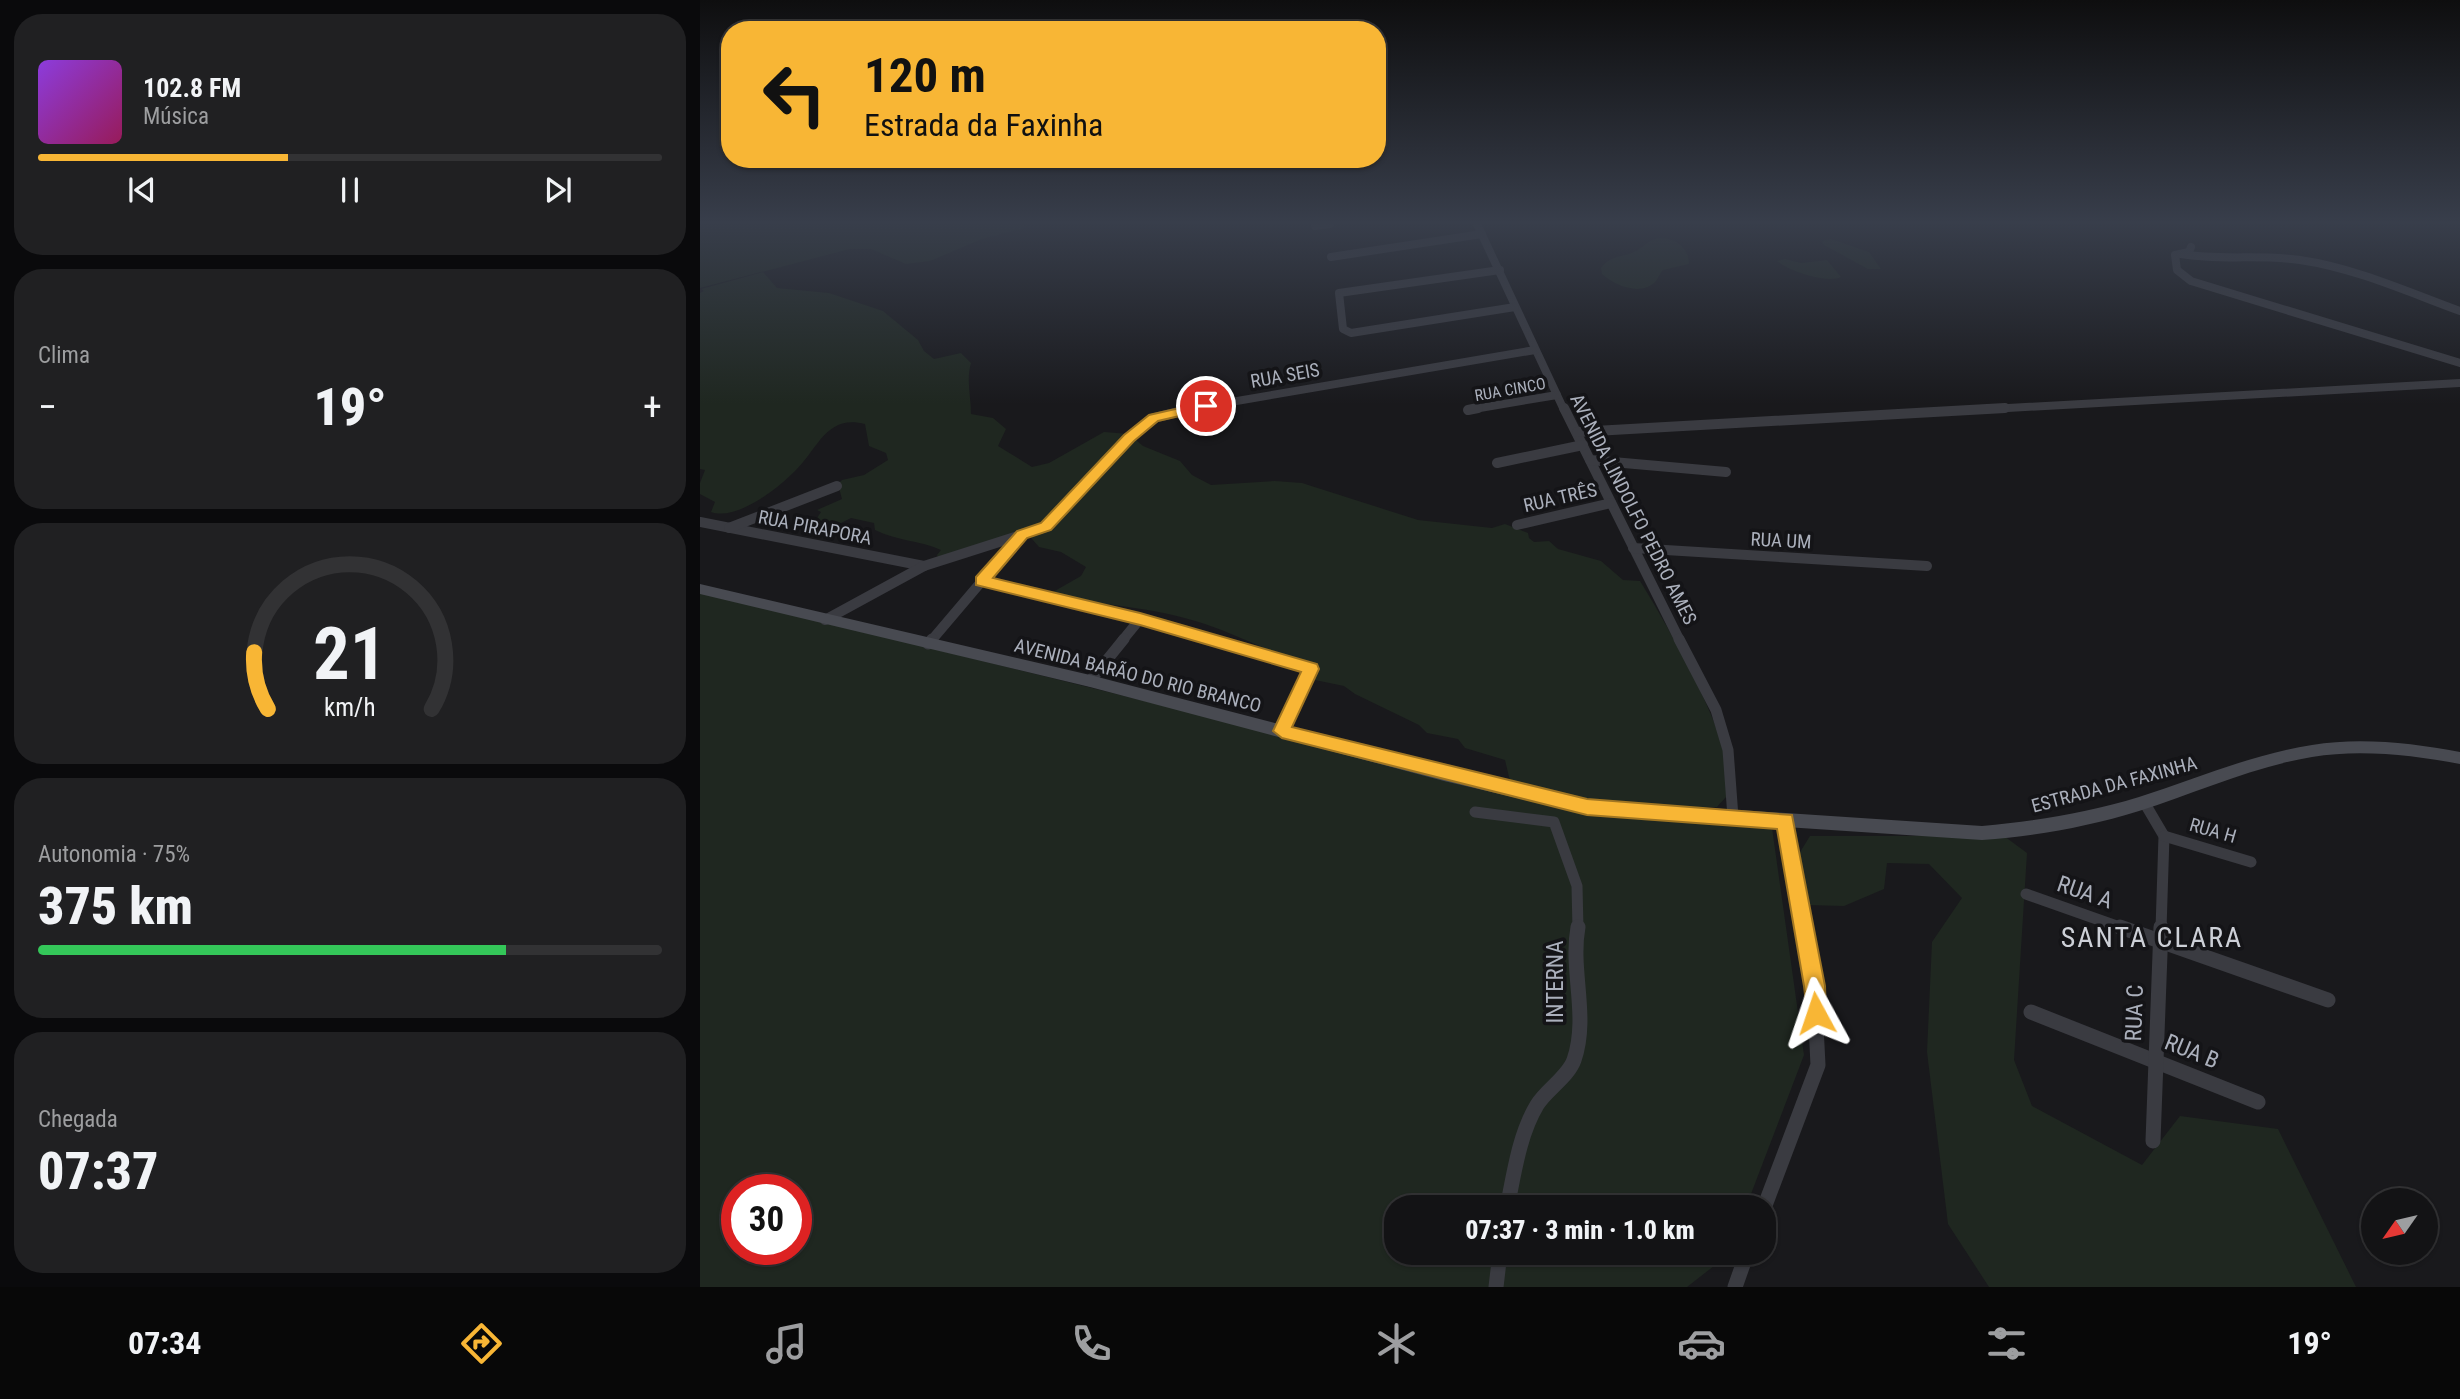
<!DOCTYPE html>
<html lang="pt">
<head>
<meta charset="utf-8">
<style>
	:root { --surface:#131315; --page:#202022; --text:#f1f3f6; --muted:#9d9ea0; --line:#323234; --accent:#f8b635 }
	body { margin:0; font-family:"Roboto Condensed",sans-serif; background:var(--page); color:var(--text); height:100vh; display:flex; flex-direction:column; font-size:26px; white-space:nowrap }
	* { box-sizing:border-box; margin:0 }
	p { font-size:23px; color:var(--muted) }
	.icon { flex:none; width:38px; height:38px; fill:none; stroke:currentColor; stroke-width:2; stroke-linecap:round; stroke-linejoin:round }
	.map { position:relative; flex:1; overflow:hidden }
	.panel { display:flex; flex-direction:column; gap:14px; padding:14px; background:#0a0a0c; width:700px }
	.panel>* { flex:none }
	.hud { position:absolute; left:21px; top:21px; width:665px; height:147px; border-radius:28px; box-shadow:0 2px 5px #0004,0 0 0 2px var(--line); background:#f8b635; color:#111; overflow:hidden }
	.needle { width:46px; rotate:236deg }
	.buttons { position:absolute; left:1661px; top:1188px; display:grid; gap:14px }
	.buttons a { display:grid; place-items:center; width:77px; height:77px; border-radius:50%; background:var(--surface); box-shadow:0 2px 5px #0004,0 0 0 2px var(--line); font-size:35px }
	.speed { position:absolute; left:21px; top:1174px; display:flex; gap:14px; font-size:35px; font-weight:700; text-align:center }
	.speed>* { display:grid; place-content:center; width:91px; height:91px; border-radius:50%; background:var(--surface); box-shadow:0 2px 5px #0004,0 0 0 2px var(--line); line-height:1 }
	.speed .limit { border:10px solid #d22; background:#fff; color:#111 }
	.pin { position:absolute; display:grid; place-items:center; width:60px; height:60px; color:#fff; margin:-30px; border:4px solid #fff; border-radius:50%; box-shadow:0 2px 7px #0007 }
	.me { position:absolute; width:77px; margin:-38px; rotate:355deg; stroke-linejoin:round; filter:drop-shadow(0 0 5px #0008) }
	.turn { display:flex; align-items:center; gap:24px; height:147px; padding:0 28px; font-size:32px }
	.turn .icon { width:91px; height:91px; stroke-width:2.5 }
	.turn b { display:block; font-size:49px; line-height:60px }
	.big { font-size:52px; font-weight:800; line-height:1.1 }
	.panel .tile { flex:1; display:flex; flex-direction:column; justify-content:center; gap:10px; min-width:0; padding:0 24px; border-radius:28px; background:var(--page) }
	.panel .dial { align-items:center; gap:0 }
	.dial svg { height:182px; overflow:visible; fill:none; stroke:var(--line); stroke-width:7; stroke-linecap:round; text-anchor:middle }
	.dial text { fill:var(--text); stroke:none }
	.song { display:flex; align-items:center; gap:21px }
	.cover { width:84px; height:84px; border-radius:10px; background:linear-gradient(135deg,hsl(270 70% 55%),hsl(330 70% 35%)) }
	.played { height:7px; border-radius:4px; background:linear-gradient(90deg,var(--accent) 40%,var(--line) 40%) }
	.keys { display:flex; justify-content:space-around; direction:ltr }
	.heat { display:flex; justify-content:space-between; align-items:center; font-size:38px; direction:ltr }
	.charge { height:10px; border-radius:5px; background:linear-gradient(90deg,#34c759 75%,var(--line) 0) }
	.trip { position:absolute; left:684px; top:1195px; width:392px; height:70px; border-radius:28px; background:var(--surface); box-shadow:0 2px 5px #0004,0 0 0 2px var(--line); font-weight:800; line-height:70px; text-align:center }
	.dock { display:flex; height:112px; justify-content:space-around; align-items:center; background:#080808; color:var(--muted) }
	.dock .icon { width:49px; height:49px }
	.dock .active { color:var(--accent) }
	.dock b { font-size:32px; color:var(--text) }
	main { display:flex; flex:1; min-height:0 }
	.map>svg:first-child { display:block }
</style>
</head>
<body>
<main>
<section class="panel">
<div class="tile">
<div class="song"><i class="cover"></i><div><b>102.8 FM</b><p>Música</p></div></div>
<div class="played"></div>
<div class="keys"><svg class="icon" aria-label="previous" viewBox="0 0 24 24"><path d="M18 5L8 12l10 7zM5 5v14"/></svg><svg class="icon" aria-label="pause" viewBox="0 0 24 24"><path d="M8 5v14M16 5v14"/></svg><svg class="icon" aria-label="next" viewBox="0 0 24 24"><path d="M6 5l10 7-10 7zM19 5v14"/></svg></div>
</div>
<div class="tile"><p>Clima</p>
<div class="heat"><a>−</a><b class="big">19°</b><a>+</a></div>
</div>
<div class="tile dial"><svg viewBox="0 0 100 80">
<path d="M14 69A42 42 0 1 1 86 69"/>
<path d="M14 69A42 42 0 0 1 8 44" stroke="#f8b635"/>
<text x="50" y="56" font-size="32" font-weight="700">21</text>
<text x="50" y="72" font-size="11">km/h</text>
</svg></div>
<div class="tile"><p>Autonomia · 75%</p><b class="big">375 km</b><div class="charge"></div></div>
<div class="tile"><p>Chegada</p><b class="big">07:37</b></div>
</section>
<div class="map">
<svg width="1760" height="1287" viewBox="0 0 1760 1287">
	<rect width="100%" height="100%" fill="#19191c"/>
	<!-- green -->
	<g fill="#1f2720" fill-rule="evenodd">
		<polygon points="0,224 323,224 325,228 282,239 230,261 206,264 171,249 150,249 0,288"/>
		<path d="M960,238C977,238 989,249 989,264L963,270C959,274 958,280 954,283C939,296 914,285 902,274L901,268C911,254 923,258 936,251C945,246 949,239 960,238Z"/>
		<polygon points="1131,239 1169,252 1181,269 1168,269 1124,245 1122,241"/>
		<path d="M1085,259L1101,263L1127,260L1141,277C1127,284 1088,271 1077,261Z"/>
		<path d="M63,272L77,288L129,293L183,311L218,340L224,351L234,359L261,353L271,363C266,380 271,396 271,414L293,418L306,429L298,446L332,467L349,463L404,432L429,434L443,446L480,461L492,475L511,485L575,481L602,483L718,520L792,528L805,524L828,533L829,538L834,542L849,541L858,549L901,561L923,580L940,581C963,618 1043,754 1028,794C1026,798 1020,803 1017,807C948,807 877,805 810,781L805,760L765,748L758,739L727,733L719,725L655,694L644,686L610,679L615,666C576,656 543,637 505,624C454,607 399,604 346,596L381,576L386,567L361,552L339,547L326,532L239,560L237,555L241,550C220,540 196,541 175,530L174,523L151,518L137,525L115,521L121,512L117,510L142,499L138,484L142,480L164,475L188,460L186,453L169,446L165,424C126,414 118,449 95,471C77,489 37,521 11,512L15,502L0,494V483L5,470L0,469V293L4,291L1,289Z"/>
		<path d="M0,591L885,810L1072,828L1104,1055L1046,1207L696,1208V1253L1028,1255L987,1287H0ZM37,1190H96V1250H37Z"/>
		<polygon points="1110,836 1304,836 1327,853 1314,1060 1332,1106 1442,1165 1480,1116 1578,1129 1656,1287 1289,1287 1248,1224 1227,1052 1232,942 1262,898 1229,864 1187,863 1184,889 1144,906 1106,905 1097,857"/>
	</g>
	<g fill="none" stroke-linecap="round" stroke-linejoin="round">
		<!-- street-far3 -->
		<g stroke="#3a3b41" stroke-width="8">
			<polyline points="777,224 864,410"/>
			<polyline points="615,226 630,224"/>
			<polyline points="1491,247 1489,252 1475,255 1477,270 1491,281 1760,363"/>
			<path d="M1481,254C1521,261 1560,254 1600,260C1655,268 1708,292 1760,311"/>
			<polyline points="631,257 782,234"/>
			<polyline points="800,270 639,293 643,329 651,333 815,307"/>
			<polyline points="484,410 835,350"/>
			<polyline points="768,410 857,395"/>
			<polyline points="1273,410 1760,383"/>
		</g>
		<!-- street-far2 -->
		<g stroke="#3a3b41" stroke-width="10">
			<polyline points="864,408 980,641"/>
			<polyline points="768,410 778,408"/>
			<polyline points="877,432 1305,408"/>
			<polyline points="890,460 1026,472"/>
			<polyline points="797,463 883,445"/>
			<polyline points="0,522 224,566"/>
			<polyline points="817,525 911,503"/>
			<polyline points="29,528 137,486"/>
			<polyline points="933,548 1227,566"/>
			<polyline points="282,581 440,619 515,641"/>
			<polyline points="125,620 224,566 346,527 429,438 454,418 494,408"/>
			<polyline points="231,641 321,535"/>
			<polyline points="422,641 440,619"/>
		</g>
		<!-- street-far1 -->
		<g stroke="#3a3b41" stroke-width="11">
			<polyline points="509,639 611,669 582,731"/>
			<polyline points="979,639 1016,710 1028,750 1033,817"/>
			<polyline points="228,644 232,639"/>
			<polyline points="390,681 424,639"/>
			<polyline points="1444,802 1464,836 1461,929"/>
			<polyline points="775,812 854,822 877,886 878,929"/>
			<polyline points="1085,821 1104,929"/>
			<polyline points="1464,836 1551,862"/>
			<polyline points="1326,894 1425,929"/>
		</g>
		<!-- street -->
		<g stroke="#3a3b41" stroke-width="15">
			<polyline points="1420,927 1628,1000"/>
			<polyline points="1331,1012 1558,1102"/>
			<polyline points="1453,1141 1461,927"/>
			<path d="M807,1208C814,1174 819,1135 837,1105C846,1090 868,1077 874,1060C889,1016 870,971 878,927"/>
			<polyline points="1064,1208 1118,1065 1114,986 1104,927"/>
			<polyline points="796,1287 800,1253"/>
			<polyline points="1035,1287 1047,1253"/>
		</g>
		<!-- secondary -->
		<path fill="#484a51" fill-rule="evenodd" d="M0,584L390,675L744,767L887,800L1282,826C1336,821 1387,813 1439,797C1496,779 1552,754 1612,745C1660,737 1712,743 1760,752V764C1712,755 1660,749 1612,757C1552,767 1496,793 1439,811C1387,827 1336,836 1282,840L887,814L744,781L390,687L0,594Z"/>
	</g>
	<!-- sky -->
	<linearGradient id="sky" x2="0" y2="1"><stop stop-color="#0e0e0f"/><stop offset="0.55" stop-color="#383e4b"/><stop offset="1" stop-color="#383e4b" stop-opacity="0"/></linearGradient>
	<rect width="1760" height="404" fill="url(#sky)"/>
	<!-- route -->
	<polygon fill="#f8b635" stroke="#a17622" stroke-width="2" points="506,402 512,406 510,409 458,421 434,441 351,530 327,538 293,578 440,613 617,664 619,669 592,727 887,799 1092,815 1125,986 1126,1013 1123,1020 1116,1023 1108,1020 1104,986 1077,829 887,815 582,738 573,731 601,672 440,625 276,585 276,577 317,531 341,523 424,435 449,415"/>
	<g text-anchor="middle" stroke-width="7" stroke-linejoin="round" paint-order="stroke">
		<!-- far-street labels -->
		<g font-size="16" fill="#abb0bc" stroke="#141417">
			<text transform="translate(810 389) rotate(-10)" y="6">RUA CINCO</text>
		</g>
		<!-- street labels -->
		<g font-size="19" fill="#abb0bc" stroke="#141417">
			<text transform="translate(585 375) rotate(-10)" y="7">RUA SEIS</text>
			<text transform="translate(860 497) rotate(-13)" y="7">RUA TRÊS</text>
			<text transform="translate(934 509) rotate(63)" y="7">AVENIDA LINDOLFO PEDRO AMES</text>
			<text transform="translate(115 527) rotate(11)" y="7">RUA PIRAPORA</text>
			<text transform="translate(1081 540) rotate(3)" y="7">RUA UM</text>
			<text transform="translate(438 675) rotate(14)" y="7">AVENIDA BARÃO DO RIO BRANCO</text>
			<text transform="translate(1414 784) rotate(-15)" y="7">ESTRADA DA FAXINHA</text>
			<text transform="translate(1513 830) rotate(16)" y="7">RUA H</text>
		</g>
		<!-- near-street labels -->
		<g font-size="23" fill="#abb0bc" stroke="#141417">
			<text transform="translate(1385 892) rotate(19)" y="8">RUA A</text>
			<text transform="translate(855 982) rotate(-90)" y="8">INTERNA</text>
			<text transform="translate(1434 1013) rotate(-88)" y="8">RUA C</text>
			<text transform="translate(1492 1051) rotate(22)" y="8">RUA B</text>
		</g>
		<!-- near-quarter labels -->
		<g font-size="28" letter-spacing="2" fill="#cdd0d7" stroke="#141417">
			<text x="1452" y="947">SANTA CLARA</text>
		</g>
	</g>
</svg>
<div class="buttons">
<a><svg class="needle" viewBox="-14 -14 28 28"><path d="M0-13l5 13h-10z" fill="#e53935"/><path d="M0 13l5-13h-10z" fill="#9d9ea0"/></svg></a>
</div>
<div class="speed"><div class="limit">30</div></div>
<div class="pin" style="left:506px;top:406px;background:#d93025"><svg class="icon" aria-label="arrive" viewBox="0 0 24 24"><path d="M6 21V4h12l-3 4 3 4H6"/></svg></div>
<svg class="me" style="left:1116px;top:1013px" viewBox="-20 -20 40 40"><path d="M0-17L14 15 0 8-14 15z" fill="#f8b635" stroke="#fff" stroke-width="4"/></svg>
<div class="trip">07:37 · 3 min · 1.0 km</div>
<div class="hud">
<div class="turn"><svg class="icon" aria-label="left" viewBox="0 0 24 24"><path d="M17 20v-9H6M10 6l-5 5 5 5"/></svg><div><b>120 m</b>Estrada da Faxinha</div></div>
</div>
</div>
</main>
<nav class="dock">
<b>07:34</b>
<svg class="icon active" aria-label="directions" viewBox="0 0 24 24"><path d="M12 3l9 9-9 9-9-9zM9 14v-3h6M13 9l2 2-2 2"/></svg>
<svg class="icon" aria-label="music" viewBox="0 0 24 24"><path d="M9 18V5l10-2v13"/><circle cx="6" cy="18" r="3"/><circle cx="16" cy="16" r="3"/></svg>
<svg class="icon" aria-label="phone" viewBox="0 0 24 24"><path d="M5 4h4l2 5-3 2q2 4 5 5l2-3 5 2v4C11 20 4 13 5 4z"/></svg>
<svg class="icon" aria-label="climate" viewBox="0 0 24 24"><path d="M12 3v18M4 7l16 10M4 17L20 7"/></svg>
<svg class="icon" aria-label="car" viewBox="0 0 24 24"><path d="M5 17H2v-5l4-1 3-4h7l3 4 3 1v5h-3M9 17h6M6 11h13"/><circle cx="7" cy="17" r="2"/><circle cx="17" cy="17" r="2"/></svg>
<svg class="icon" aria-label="filters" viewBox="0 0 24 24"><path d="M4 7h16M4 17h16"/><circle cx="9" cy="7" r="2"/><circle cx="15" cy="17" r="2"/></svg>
<b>19°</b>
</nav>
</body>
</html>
